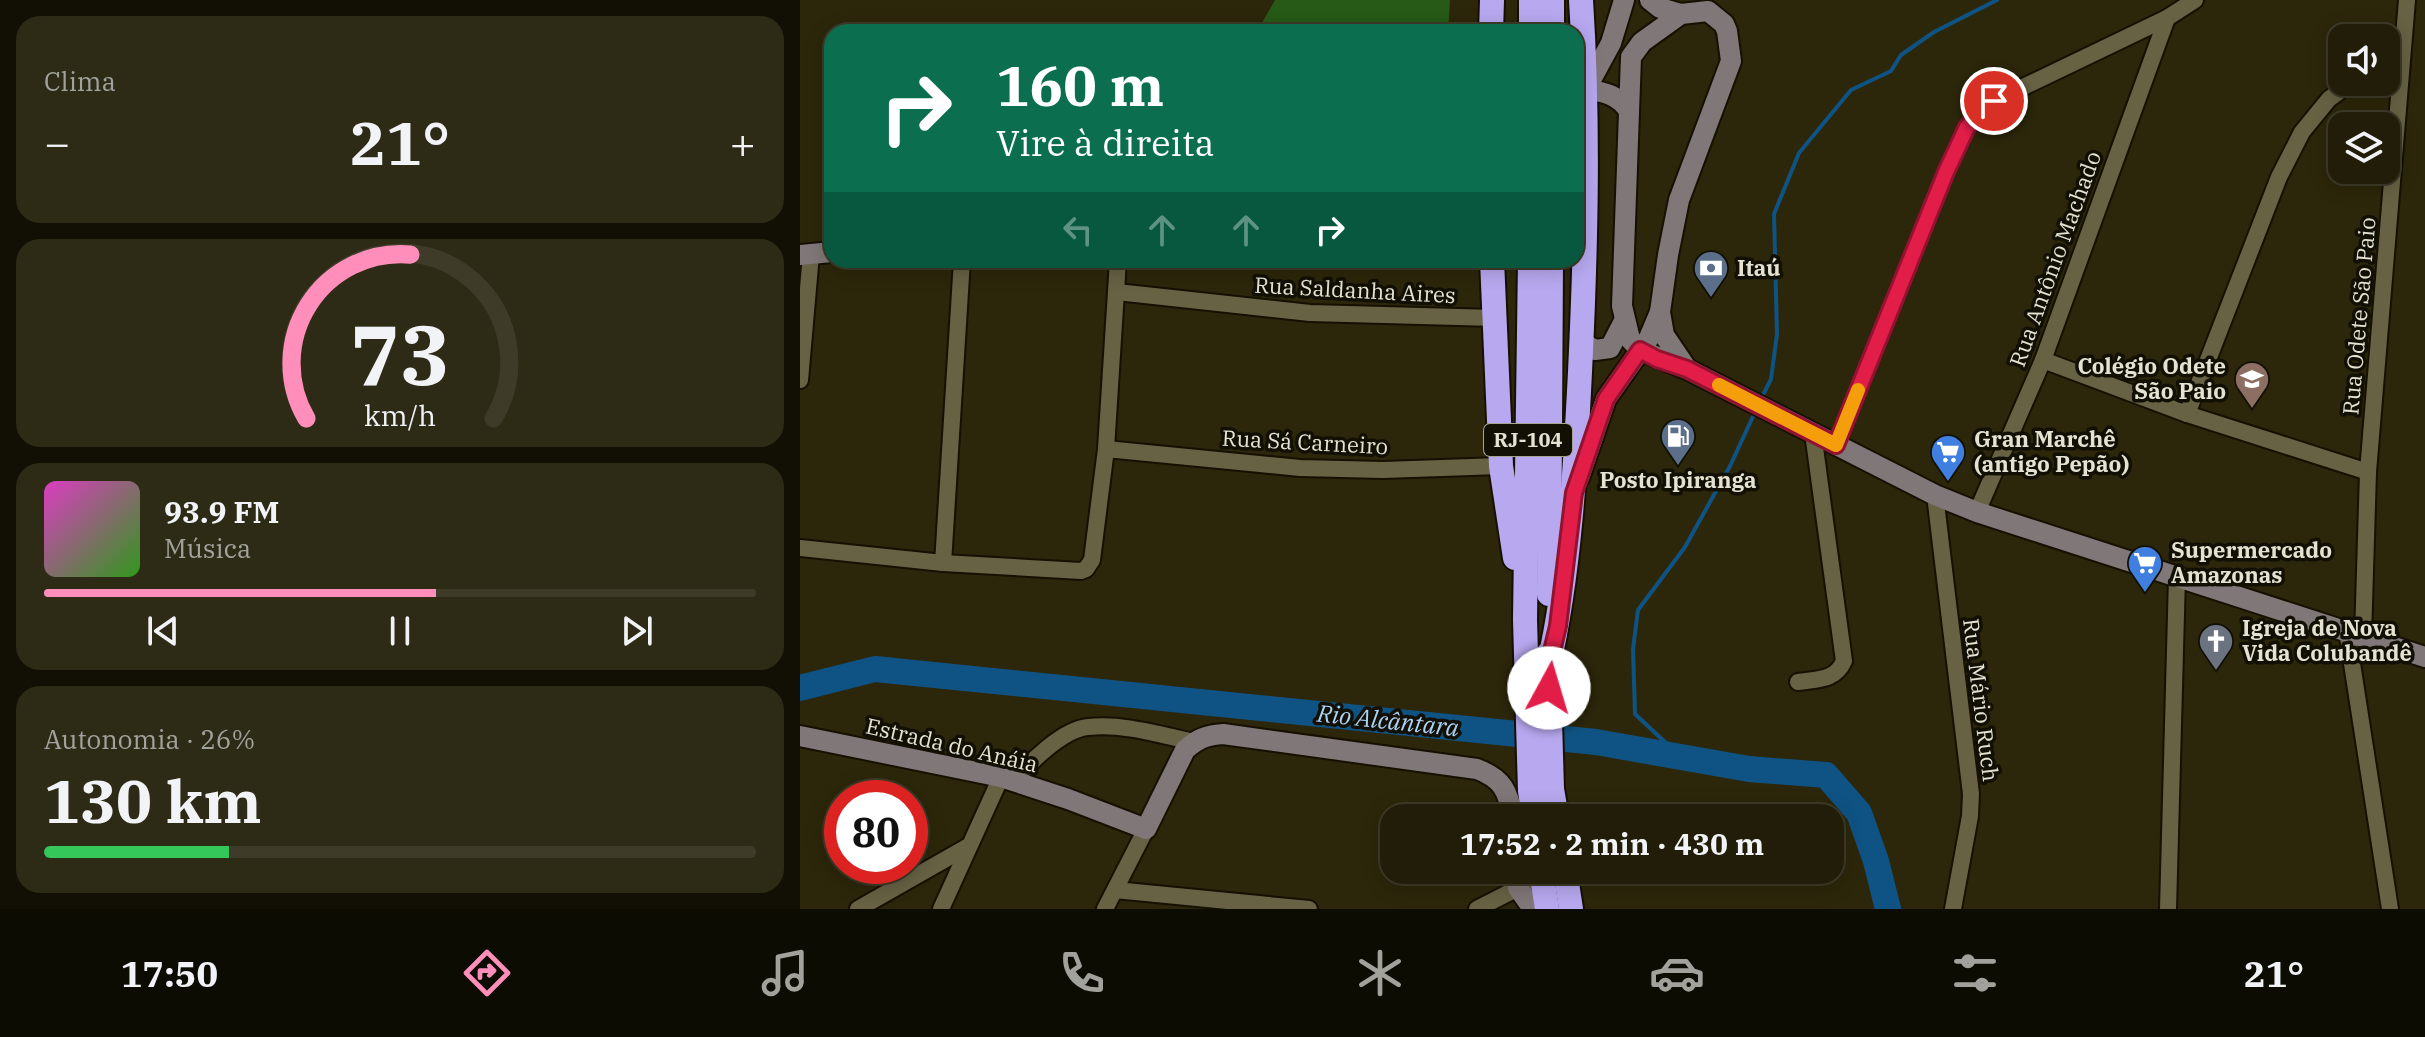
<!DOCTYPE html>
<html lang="pt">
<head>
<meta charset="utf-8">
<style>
	:root { --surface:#211d08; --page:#2d2a16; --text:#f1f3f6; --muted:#a2a29c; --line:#3e3b29; --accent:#ff8ebb }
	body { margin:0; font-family:"IBM Plex Serif",serif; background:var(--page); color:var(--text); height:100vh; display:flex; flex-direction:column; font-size:30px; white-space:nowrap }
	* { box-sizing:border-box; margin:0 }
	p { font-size:26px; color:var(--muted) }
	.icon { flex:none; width:44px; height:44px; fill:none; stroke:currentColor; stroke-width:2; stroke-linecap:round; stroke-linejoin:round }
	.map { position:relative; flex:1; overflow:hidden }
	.details { display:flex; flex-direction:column; gap:16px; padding:16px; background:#121004; width:800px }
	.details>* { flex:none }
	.top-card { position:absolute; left:24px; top:24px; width:760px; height:244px; border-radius:24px; box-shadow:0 4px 20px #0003,0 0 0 2px var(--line); background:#0b6e4f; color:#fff; overflow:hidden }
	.controls { position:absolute; left:1528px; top:24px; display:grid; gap:16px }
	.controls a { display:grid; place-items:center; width:72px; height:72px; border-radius:16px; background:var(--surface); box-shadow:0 4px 20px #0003,0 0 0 2px var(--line); font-size:40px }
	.speed { position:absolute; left:24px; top:780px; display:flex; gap:16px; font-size:40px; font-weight:700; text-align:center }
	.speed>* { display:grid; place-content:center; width:104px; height:104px; border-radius:50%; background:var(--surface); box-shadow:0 4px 20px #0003,0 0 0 2px var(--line); line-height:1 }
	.speed .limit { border:12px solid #d22; background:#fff; color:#111 }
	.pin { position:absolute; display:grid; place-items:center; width:68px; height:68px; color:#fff; margin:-34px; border:4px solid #fff; border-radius:50%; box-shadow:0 2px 8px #0007 }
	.me { position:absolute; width:88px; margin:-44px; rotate:6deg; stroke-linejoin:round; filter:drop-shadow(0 0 6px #0008) }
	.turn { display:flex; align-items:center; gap:28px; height:168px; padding:0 40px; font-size:36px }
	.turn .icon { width:104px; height:104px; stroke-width:2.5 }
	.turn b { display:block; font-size:56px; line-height:68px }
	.lanes { display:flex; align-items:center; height:76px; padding:0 40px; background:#0003; justify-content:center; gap:40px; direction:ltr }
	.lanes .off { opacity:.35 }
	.big { font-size:60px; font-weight:800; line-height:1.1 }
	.details .widget { flex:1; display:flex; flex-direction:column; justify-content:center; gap:12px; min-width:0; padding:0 28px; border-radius:24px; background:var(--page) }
	.details .dial { align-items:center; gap:0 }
	.dial svg { height:208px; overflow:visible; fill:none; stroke:var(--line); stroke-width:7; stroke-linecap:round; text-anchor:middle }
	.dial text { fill:var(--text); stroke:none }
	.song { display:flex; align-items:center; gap:24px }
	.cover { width:96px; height:96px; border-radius:12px; background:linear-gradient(135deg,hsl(310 70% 55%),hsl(110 70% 35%)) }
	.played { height:8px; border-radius:4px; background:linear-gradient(90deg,var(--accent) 55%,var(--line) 55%) }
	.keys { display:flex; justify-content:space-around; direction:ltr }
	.heat { display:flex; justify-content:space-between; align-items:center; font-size:44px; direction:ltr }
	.charge { height:12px; border-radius:6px; background:linear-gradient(90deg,#34c759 26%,var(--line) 0) }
	.trip { position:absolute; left:580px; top:804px; width:464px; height:80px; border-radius:24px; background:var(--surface); box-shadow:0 4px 20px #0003,0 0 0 2px var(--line); font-weight:800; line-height:80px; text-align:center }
	.tab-bar { display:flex; height:128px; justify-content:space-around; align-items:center; background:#0d0c03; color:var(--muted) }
	.tab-bar .icon { width:56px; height:56px }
	.tab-bar .current { color:var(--accent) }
	.tab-bar b { font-size:36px; color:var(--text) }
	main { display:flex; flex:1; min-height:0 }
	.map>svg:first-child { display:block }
</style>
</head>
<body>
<main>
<section class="details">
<div class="widget"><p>Clima</p>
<div class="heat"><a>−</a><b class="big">21°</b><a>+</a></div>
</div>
<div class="widget dial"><svg viewBox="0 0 100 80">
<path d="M14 69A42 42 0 1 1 86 69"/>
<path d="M14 69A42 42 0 0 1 54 6" stroke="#ff8ebb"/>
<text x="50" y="56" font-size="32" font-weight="700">73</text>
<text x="50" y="72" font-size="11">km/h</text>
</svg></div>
<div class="widget">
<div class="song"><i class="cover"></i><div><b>93.9 FM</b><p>Música</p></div></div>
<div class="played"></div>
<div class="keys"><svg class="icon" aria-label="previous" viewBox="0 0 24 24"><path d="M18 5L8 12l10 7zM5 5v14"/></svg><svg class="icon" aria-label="pause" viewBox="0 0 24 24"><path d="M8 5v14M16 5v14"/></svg><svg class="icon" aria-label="next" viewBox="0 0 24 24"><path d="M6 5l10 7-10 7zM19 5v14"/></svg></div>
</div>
<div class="widget"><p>Autonomia · 26%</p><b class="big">130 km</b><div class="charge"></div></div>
</section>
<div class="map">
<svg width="1625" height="909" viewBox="0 0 1625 909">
	<rect width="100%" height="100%" fill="#2c270a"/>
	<!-- green -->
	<polygon fill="#265a16" points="475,0 650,0 648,32 457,32"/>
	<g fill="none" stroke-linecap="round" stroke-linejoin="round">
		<!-- stream -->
		<g stroke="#0f5384" stroke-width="4">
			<polyline points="961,399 971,379 977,334 974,214 999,153 1051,90 1091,71 1101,55 1134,32 1197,0"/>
			<polyline points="880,756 835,714 833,649 838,610 885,547 930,466 956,410"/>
		</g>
		<!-- river -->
		<polyline stroke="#0f5384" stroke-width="26" points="0,688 75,669 796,742 949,769 1026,775 1059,813 1076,861 1088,909"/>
		<!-- street casing -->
		<g stroke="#151000" stroke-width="20">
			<g id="street">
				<polyline points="317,292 510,313 695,318"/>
				<polyline points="1243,360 1387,414 1568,472"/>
				<polyline points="0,380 11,254"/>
				<polyline points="1387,414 1479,177 1502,132 1529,99 1552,82"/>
				<polyline points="1036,445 1146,172 1167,127 1194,101 1367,18 1395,0"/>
				<polyline points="306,449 500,468 583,470 701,466"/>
				<polyline points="1135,495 1171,794 1170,816 1153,909"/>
				<polyline points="1177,512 1243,360 1367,18"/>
				<polyline points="0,548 143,563 281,571 286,569 292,560 306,449 318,260"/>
				<polyline points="143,563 162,260"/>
				<polyline points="1547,631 1590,909"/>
				<polyline points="1563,637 1568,472 1607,0"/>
				<path d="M998,682C1018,679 1035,681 1044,661L1013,433"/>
				<path d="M214,781C229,763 263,729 288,727C323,723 361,735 394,742"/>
				<polyline points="315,890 509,909"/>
				<polyline points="58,909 167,847"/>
				<polyline points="141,909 201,777"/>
				<polyline points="305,909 346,829"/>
				<polyline points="677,909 726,884"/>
				<polyline points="1368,909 1377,577"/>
			</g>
		</g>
		<!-- secondary casing -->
		<g stroke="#151000" stroke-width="24">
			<g id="secondary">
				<polyline points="850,0 860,8 881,14"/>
				<path d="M786,89C804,92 819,95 829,111"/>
				<polyline points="781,93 786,89 811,43 824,0"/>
				<polyline points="0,255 32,252"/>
				<polyline points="781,342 795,350 810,348 824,321"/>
				<polyline points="887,369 864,335 860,312 868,255 879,200 931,61 927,31 924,24 908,11 881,14 842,42 831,57 822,306 830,339 840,350 887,369 1135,495 1177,512 1625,657"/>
				<polyline points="779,478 806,399 849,338 860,312"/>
				<path d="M0,736L201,777L268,799L346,829L385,750C397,739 406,735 423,734L677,769C703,779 708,791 713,818"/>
				<polyline points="717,870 718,888 733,909"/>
			</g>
		</g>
		<!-- highway casing -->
		<g stroke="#151000" stroke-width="28">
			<g id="highway">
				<polyline points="752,0 752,32"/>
				<polyline points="691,32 692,0"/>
				<polyline points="731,32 731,0"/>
				<polyline points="692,260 701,466 715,558"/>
				<polyline points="730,260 725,620 730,791 734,818"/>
				<polyline points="749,594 751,260"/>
				<polyline points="748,654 752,789 757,818"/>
				<path d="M748,668C770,571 775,471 780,372C786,248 789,124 781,0"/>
				<polyline points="741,870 747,909"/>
				<polyline points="765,870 771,909"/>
			</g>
		</g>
		<!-- street -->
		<use href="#street" stroke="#676244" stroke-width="16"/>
		<!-- secondary -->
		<use href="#secondary" stroke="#7f7778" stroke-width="20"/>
		<!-- highway -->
		<use href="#highway" stroke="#b8a8f0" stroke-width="24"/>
	</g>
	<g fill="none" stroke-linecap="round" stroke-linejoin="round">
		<!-- route casing -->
		<g stroke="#92132f" stroke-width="20">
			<polyline id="route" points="749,688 748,668 758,626 774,493 806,399 840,350 857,359 887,369 1036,445 1146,172 1167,127 1194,101"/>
		</g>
		<!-- route -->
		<use href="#route" stroke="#e11d48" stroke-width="14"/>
		<!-- slow -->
		<polyline stroke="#f59e0b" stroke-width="14" points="919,385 1036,445 1058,390"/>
	</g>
	<!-- icons -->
	<defs>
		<g id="bank-pin" transform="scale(1.8)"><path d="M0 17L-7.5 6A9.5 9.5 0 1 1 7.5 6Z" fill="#5c6f8a" stroke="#121005"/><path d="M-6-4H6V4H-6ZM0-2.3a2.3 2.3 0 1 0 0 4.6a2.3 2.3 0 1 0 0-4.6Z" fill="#fff"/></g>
		<g id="school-pin" transform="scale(1.8)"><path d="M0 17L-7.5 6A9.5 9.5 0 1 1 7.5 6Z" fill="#8d6e63" stroke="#121005"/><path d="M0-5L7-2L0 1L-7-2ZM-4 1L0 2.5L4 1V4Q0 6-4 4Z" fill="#fff"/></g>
		<g id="fuel-pin" transform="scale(1.8)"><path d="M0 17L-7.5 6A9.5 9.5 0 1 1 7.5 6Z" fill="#5c6f8a" stroke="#121005"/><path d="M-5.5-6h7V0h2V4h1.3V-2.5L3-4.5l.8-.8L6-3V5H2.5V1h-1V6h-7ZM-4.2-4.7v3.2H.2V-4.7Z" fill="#fff"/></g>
		<g id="supermarket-pin" transform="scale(1.8)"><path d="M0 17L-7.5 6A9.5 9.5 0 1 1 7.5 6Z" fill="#3f7fe0" stroke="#121005"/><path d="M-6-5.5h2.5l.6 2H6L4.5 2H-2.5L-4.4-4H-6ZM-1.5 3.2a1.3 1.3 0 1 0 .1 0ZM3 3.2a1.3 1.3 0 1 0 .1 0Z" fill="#fff"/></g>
		<g id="church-pin" transform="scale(1.8)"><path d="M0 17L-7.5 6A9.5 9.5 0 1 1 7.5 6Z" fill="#6b7280" stroke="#121005"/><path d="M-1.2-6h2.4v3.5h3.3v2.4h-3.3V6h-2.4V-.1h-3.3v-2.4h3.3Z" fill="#fff"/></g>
	</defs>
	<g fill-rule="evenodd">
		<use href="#bank-pin" x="911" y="268"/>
		<use href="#school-pin" x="1452" y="379"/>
		<use href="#fuel-pin" x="878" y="436"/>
		<use href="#supermarket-pin" x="1148" y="452"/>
		<use href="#supermarket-pin" x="1345" y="563"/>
		<use href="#church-pin" x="1416" y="641"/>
	</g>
	<g text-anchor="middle" stroke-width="7" stroke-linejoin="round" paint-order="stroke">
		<!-- shield labels -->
		<rect fill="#121005" stroke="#a6a394" stroke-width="2" x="684" y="424" width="88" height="32" rx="6"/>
		<g font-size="20" font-weight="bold" fill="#e5e2d1">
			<text x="728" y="447">RJ-104</text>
		</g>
		<!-- street labels -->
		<g font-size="22" fill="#e5e2d1" stroke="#121005">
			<text transform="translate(1255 259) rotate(-70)" y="8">Rua Antônio Machado</text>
			<text transform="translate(555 290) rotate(3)" y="8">Rua Saldanha Aires</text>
			<text transform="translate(1559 316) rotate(-85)" y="8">Rua Odete São Paio</text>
			<text transform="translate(505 442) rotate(3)" y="8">Rua Sá Carneiro</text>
			<text transform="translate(1181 700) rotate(83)" y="8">Rua Mário Ruch</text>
			<text transform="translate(152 745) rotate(13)" y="8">Estrada do Anáia</text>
		</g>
		<!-- poi labels -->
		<g font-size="22" font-weight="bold" fill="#e5e2d1" stroke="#121005" text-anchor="start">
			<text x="937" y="276">Itaú</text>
			<text x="1426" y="374" text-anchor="end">Colégio Odete<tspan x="1426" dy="25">São Paio</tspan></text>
			<text x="1174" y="447">Gran Marchê<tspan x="1174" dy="25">(antigo Pepão)</tspan></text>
			<text x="878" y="488" text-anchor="middle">Posto Ipiranga</text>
			<text x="1371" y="558">Supermercado<tspan x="1371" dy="25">Amazonas</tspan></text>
			<text x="1442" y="636">Igreja de Nova<tspan x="1442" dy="25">Vida Colubandê</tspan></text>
		</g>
		<!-- water labels -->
		<g font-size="24" font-style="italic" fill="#acd2f5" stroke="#121005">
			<text transform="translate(588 721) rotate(6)" y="8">Rio Alcântara</text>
		</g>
	</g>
</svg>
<div class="controls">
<a><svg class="icon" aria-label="sound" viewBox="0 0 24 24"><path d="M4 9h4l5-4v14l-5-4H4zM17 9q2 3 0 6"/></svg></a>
<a><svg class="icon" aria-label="layers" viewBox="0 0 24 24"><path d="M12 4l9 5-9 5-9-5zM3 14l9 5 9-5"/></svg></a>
</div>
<div class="speed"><div class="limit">80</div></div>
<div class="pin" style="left:1194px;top:101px;background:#d93025"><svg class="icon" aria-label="arrive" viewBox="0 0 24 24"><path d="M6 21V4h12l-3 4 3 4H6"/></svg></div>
<svg class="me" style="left:749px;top:688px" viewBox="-20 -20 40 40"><circle r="19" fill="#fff"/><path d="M0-13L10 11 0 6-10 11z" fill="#e11d48"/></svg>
<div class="trip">17:52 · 2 min · 430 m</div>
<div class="top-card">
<div class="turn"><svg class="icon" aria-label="right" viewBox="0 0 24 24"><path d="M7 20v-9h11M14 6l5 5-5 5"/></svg><div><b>160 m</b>Vire à direita</div></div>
<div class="lanes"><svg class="icon off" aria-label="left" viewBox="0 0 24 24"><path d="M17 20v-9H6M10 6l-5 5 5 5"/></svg><svg class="icon off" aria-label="ahead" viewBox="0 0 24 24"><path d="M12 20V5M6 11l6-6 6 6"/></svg><svg class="icon off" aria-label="ahead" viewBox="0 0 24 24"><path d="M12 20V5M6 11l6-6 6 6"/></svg><svg class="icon" aria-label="right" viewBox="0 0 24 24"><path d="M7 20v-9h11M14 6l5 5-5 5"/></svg></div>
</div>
</div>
</main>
<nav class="tab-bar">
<b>17:50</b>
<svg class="icon current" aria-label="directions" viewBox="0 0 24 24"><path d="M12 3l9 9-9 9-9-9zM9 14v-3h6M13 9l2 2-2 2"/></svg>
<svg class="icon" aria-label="music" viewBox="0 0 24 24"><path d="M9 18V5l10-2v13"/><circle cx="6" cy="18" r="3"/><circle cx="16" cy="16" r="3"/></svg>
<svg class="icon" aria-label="phone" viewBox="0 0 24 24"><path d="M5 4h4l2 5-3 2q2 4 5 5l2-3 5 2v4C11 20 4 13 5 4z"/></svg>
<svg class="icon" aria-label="climate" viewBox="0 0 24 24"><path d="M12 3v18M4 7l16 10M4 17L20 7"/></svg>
<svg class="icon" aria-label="car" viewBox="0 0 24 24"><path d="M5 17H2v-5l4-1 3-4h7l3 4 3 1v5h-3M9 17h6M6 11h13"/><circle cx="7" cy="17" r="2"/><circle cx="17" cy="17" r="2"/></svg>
<svg class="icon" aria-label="filters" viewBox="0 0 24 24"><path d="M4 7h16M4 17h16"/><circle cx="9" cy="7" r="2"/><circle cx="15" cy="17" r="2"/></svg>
<b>21°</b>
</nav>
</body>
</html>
